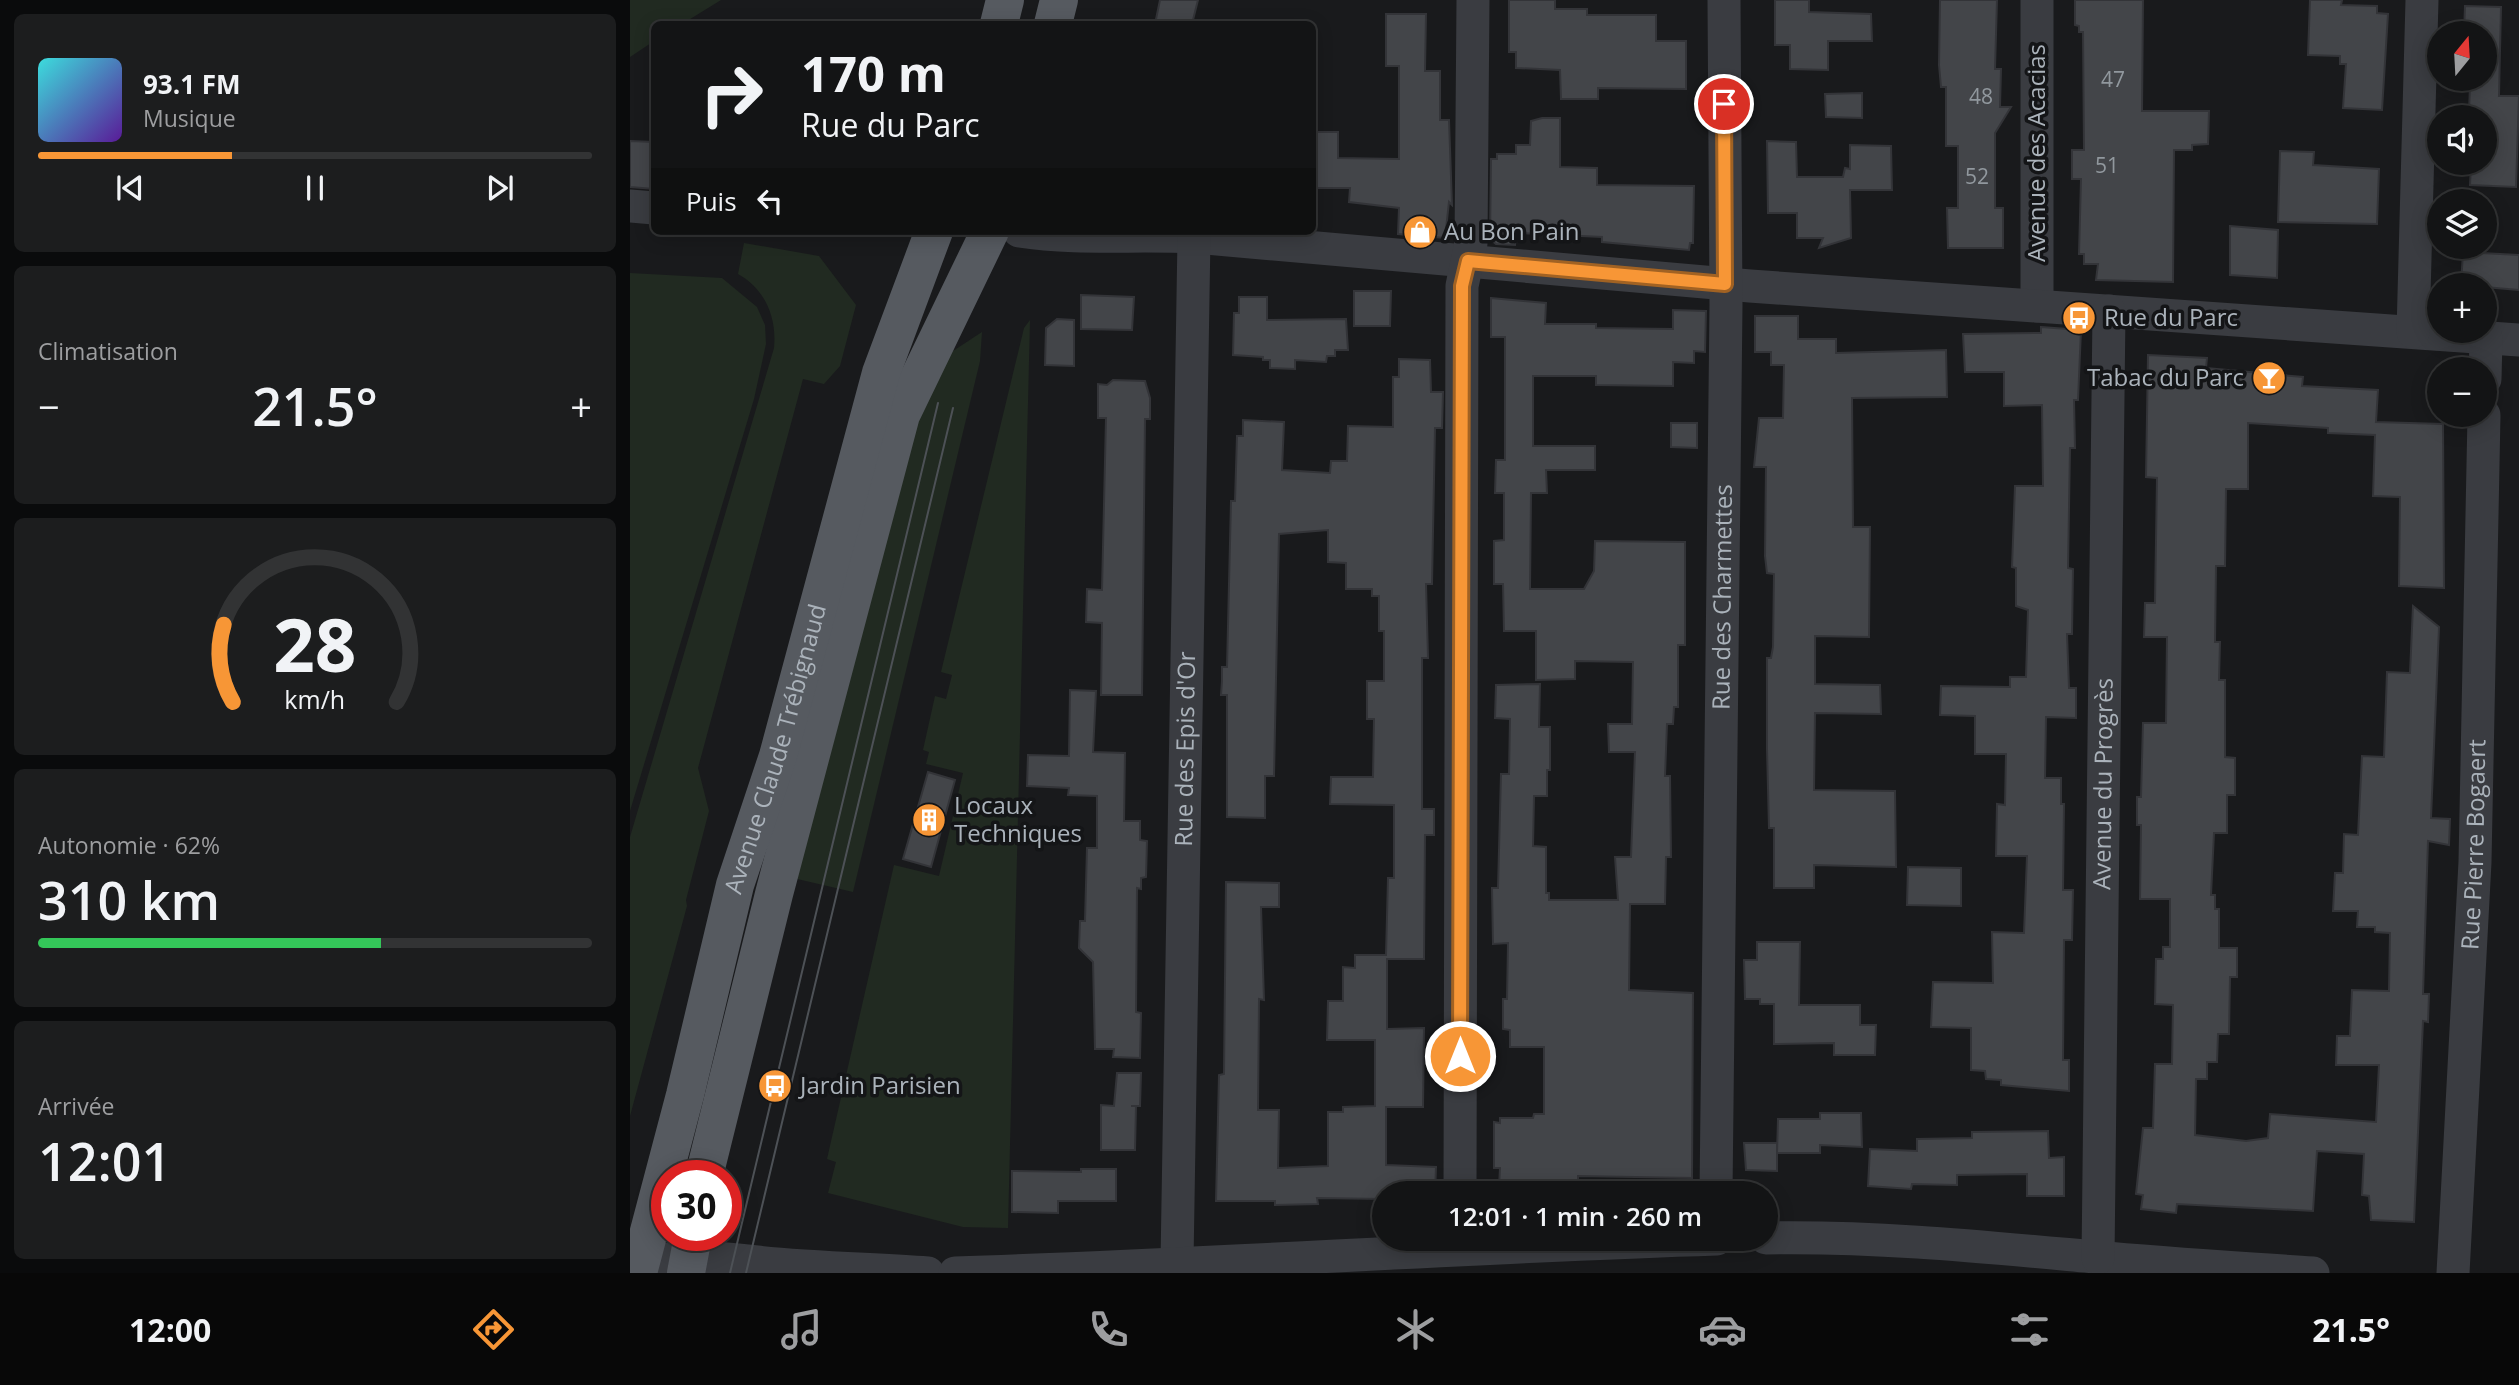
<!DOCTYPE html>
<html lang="fr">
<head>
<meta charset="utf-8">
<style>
	:root { --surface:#131415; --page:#1c1d1e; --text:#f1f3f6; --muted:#9d9ea0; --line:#323334; --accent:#f79636 }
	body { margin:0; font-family:"Open Sans",sans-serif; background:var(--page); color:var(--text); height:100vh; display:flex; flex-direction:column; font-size:26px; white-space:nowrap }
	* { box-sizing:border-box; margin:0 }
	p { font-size:23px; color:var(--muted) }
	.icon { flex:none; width:38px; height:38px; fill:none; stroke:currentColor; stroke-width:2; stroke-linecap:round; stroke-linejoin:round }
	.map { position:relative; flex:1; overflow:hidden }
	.details { display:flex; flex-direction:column; gap:14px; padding:14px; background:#0a0b0c; width:630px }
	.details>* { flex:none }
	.guide { position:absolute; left:21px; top:21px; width:665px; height:214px; border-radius:10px; box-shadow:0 4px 18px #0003,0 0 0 2px var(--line); background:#131415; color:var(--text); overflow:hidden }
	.needle { width:46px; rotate:18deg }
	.fabs { position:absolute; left:1797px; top:21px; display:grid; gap:14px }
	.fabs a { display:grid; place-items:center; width:70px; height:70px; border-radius:50%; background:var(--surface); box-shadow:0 4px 18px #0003,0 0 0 2px var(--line); font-size:35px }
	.speed { position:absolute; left:21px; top:1160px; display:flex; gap:14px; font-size:35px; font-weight:700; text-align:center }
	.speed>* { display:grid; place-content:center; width:91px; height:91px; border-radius:50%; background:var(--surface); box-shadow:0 4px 18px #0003,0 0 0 2px var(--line); line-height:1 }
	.speed .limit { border:10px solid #d22; background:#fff; color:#111 }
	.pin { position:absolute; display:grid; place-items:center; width:60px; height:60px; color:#fff; margin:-30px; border:4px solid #fff; border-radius:50%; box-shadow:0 2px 7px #0007 }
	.me { position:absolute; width:77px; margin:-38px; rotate:0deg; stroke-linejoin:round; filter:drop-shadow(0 0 5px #0008) }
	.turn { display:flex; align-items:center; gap:24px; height:147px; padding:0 35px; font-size:32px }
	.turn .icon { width:91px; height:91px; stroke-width:2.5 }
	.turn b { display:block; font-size:49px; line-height:60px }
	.then { display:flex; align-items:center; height:66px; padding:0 35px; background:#0003; gap:14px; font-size:26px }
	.big { font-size:52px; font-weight:600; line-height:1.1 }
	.details .tile { flex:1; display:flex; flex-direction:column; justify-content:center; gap:10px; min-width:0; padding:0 24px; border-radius:10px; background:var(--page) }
	.details .dial { align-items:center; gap:0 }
	.dial svg { height:182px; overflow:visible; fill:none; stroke:var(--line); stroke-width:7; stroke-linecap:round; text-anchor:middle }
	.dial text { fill:var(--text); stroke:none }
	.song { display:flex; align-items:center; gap:21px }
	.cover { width:84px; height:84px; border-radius:10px; background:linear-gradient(135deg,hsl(180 70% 55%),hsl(270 70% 35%)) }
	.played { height:7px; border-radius:4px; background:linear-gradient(90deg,var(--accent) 35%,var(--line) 35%) }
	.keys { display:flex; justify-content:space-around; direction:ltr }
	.heat { display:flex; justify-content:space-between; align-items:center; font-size:38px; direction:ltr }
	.charge { height:10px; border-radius:5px; background:linear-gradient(90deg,#34c759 62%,var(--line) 0) }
	.trip { position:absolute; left:742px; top:1181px; width:406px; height:70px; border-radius:35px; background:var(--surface); box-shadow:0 4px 18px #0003,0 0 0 2px var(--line); font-weight:600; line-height:70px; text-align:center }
	.tabs { display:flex; height:112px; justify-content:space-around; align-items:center; background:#080808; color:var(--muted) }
	.tabs .icon { width:49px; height:49px }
	.tabs .current { color:var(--accent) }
	.tabs b { font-size:32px; color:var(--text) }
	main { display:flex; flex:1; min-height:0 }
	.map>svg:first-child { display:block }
</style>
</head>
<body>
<main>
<section class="details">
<div class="tile">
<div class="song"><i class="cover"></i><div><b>93.1 FM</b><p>Musique</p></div></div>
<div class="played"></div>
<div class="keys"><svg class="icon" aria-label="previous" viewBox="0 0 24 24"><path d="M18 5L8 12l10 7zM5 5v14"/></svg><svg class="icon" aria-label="pause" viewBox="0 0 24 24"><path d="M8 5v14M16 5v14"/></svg><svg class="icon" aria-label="next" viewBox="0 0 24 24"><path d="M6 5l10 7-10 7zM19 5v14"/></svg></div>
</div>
<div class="tile"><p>Climatisation</p>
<div class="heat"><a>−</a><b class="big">21.5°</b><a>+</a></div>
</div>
<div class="tile dial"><svg viewBox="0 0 100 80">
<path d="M14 69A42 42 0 1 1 86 69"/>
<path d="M14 69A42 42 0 0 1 10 35" stroke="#f79636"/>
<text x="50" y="56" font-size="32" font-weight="700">28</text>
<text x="50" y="72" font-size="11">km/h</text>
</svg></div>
<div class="tile"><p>Autonomie · 62%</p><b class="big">310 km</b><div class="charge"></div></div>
<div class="tile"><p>Arrivée</p><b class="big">12:01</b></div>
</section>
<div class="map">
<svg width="1889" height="1273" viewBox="0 0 1889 1273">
	<rect width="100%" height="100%" fill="#191a1c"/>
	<!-- green -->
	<g fill="#212a21">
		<polygon points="0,0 91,0 52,24 24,24 24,41 0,57"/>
		<path d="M114,243L189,256L226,305L210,366L194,384L173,379L68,768L79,811L56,900L57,906L0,1116V837L144,348C147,317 135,289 108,274Z"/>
		<polygon points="0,273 92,278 127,307 135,325 136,344 124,399 0,811"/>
		<polygon points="400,320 378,1228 333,1227 198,1193 206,1162 197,1159 264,865 309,876 333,773 296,764 299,752 293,750 305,696 316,699 322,675 311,672 394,328"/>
		<polygon points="352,332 350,361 223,892 163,878 281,434 320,353"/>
	</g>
	<!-- building -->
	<g fill="#434549" stroke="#333438" stroke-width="2">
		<polygon points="530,0 568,0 562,24 525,24"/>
		<polygon points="879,0 925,0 925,9 957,9 957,15 1026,15 1026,41 1056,41 1056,89 968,88 968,99 931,99 930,70 886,68 886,52 879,52"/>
		<polygon points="1145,0 1179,0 1179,12 1241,14 1242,41 1198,41 1198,70 1160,69 1160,45 1145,45"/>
		<polygon points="1310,0 1367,0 1365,69 1371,69 1370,107 1381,107 1365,133 1365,208 1373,208 1373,248 1318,248 1317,208 1328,208 1328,146 1316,146 1316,87 1311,87 1309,65"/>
		<polygon points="1445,0 1513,0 1512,111 1579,111 1578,144 1562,145 1562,150 1544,150 1543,282 1466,280 1468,264 1454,264 1454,254 1449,254 1451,179 1442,179 1442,150 1454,150 1453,32 1449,32 1449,26 1445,25"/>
		<polygon points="1680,0 1712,0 1711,5 1747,6 1747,13 1758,14 1752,110 1713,108 1716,64 1710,64 1710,56 1678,55"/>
		<polygon points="1835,6 1871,7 1869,96 1889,96 1886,187 1840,185 1841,163 1855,163 1855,117 1844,117 1844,112 1839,112 1840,85 1833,85 1833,79 1855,79 1855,33 1834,33"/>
		<polygon points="756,14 796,14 795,71 810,71 810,120 819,120 822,205 819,202 815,238 768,234 769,208 719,202 720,188 682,188 682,132 708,132 708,158 769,159 769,66 756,66"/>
		<polygon points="1232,93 1232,118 1196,117 1195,94"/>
		<polygon points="912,118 930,118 930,167 967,168 967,185 1064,186 1063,243 1060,243 1059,250 972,242 972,237 886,233 885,245 866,244 860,239 861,159 867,159 867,154 886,154 886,145 900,145 901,121"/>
		<polygon points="0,141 24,142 24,189 0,187"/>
		<polygon points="1137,141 1166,142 1167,177 1213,177 1215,168 1220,169 1220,145 1261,146 1262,190 1220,190 1221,238 1189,248 1193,238 1167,238 1167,213 1138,213"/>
		<polygon points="1650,151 1684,152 1683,165 1749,169 1747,224 1648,222"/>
		<polygon points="1600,226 1648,230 1647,278 1600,275"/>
		<polygon points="1833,252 1889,255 1889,290 1831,285"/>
		<polygon points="724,291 761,291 760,326 724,326"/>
		<polygon points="451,295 504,297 502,330 451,329"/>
		<polygon points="609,297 637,297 637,320 716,319 718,350 705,350 705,356 697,356 696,362 665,360 665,369 640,368 640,360 633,360 633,357 603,355 604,313 609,313"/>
		<polygon points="861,298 916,303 915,324 966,324 966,328 1043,329 1043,310 1076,311 1075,352 1064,351 1064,363 1043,362 1043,386 966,385 966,376 903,376 903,446 965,446 965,470 916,470 917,493 901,493 900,589 954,589 964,571 965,541 1055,542 1055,645 1048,645 1048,707 1044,707 1043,724 1037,724 1035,776 1040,776 1041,857 1036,857 1035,904 1000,904 999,990 1063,993 1062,1178 948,1176 948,1189 869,1187 870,1168 864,1168 864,1122 870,1123 870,1118 903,1118 904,1114 914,1114 914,1047 880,1047 880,1030 873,1029 873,999 877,999 878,943 863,944 862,888 868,888 871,774 879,774 880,719 865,718 866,685 910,684 909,727 920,727 920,770 917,770 917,796 904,796 903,846 916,847 916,893 919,893 919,900 988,900 985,857 1001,857 1005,752 979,752 978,724 1002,724 1003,662 945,661 945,679 906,680 906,631 874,631 873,584 864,584 864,541 874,540 874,493 865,493 866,460 875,460 875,337 861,337"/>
		<polygon points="1125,316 1168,316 1168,339 1206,339 1206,353 1316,350 1317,397 1222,398 1223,527 1240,527 1239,637 1185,636 1185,684 1250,685 1251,714 1185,713 1184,790 1265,791 1266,867 1184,865 1184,888 1144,888 1144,828 1139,828 1137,749 1137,658 1141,658 1143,647 1144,574 1137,573 1135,556 1136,467 1124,467 1129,418 1153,418 1154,365 1141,365 1141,352 1125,352"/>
		<polygon points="427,319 444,320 444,366 415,365 416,328"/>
		<polygon points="1411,327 1451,330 1448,400 1444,400 1445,448 1440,448 1438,568 1443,569 1442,634 1437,634 1439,688 1446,688 1446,718 1416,717 1415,778 1431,778 1431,804 1434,804 1433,890 1443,890 1442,940 1434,940 1433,1060 1439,1060 1439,1091 1371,1085 1371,1080 1356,1079 1355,1071 1341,1070 1341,1028 1301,1027 1303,982 1363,983 1362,932 1394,933 1397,856 1366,856 1367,804 1375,805 1376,754 1345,754 1345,716 1310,715 1311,686 1380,687 1380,677 1396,677 1398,610 1386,606 1386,568 1382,567 1385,486 1413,486 1412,405 1374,406 1374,372 1335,372 1333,334 1411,333"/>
		<polygon points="1518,355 1577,358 1576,368 1673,377 1672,386 1748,390 1746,422 1813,424 1814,588 1769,586 1770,497 1743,496 1745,435 1698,433 1698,428 1618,423 1618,489 1596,489 1595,566 1586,566 1585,642 1590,642 1589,680 1595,680 1595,757 1605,758 1605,795 1597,795 1597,833 1584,833 1581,895 1585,895 1585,909 1589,909 1589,948 1607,948 1607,977 1600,977 1599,1034 1588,1034 1587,1062 1577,1062 1577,1079 1566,1079 1565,1135 1616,1141 1638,1138 1640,1114 1746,1122 1749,1065 1706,1065 1707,1036 1720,1036 1722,990 1759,991 1760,933 1745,932 1745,927 1727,927 1728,911 1703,911 1705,873 1713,873 1714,834 1728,835 1732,756 1754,757 1757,672 1780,673 1783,606 1809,627 1801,818 1820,819 1819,845 1798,841 1793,994 1799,994 1798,1022 1793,1021 1784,1222 1741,1220 1739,1196 1732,1195 1734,1154 1687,1151 1683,1211 1547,1204 1546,1213 1511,1209 1513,1195 1506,1194 1513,1128 1523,1128 1525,1064 1542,1064 1543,1005 1525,1004 1526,959 1533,959 1533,947 1540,947 1540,899 1510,899 1511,825 1507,825 1507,797 1511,797 1513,723 1536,723 1537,637 1514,637 1515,603 1525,603 1527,478 1516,477"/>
		<polygon points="769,359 800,360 801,392 813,392 812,428 805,428 802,584 796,584 798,658 792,658 792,809 804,809 804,835 795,835 794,959 757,959 757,1029 794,1028 793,1107 756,1107 756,1165 806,1167 805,1194 754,1194 754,1199 687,1198 688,1204 645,1205 645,1201 586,1201 589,1075 594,1074 596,882 649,883 649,907 631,907 634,1000 629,999 628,1110 649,1110 648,1168 698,1166 698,1112 713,1112 713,1107 745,1106 745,1040 697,1040 698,1001 713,1001 713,967 725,968 725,955 756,955 758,878 764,878 764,805 700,804 701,777 743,777 744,719 737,719 737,681 754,681 754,631 749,631 749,596 742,596 742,589 716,589 716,563 698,562 698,530 649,534 644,776 635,776 635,818 597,817 597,695 591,695 592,681 592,667 597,667 601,501 605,501 607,436 613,436 613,420 654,422 652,470 700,473 701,461 717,461 718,426 763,427 763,377 769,377"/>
		<polygon points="483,380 515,381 520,398 520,419 515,419 512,695 471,695 472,623 456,622 457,589 472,590 476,418 468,418 468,384 477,385"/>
		<polygon points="1041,423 1067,423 1067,448 1041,447"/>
		<polygon points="440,690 466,691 463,752 495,753 494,821 510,821 510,840 517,841 516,877 511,878 511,889 507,888 506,1012 511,1013 510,1058 483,1057 484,1049 465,1049 463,962 449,948 450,921 455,921 457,848 467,848 467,796 438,795 439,788 397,786 398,755 439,756"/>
		<polygon points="298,772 325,780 301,867 273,859"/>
		<polygon points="1278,867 1331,868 1331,906 1277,905"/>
		<polygon points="1127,942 1170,942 1169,1005 1230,1005 1230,1025 1246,1025 1245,1055 1204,1055 1204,1043 1144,1044 1144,1004 1130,1004 1130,999 1115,999 1114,960 1127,960"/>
		<polygon points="487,1073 511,1073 510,1106 501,1106 506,1106 505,1150 471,1150 471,1105 484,1106"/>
		<polygon points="1190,1113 1231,1113 1232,1147 1190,1145 1190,1153 1147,1153 1148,1119 1190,1119"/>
		<polygon points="1418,1131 1419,1158 1434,1157 1434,1196 1397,1196 1397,1174 1327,1175 1327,1185 1282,1184 1281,1189 1238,1186 1240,1149 1287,1151 1287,1139 1342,1138 1342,1132"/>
		<polygon points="1114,1143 1147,1143 1147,1171 1116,1170"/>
		<polygon points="451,1169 486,1169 486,1201 428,1201 428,1213 382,1212 382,1171 451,1172"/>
	</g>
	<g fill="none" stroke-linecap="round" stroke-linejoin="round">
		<!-- minor -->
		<g stroke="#3a3c41" stroke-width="33">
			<polyline points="1407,0 1407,306"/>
			<polyline points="0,206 24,208"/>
			<path d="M389,231C448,240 505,234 564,237L1120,286L1889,340"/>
			<polyline points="1783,332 1792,0"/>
			<polyline points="1855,379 1856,338"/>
			<polyline points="830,1194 832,286 841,243 843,0"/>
			<path id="s1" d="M1086,1194L1096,305L1094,0"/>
			<path d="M1136,1238C1247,1236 1355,1247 1465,1257C1538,1264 1611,1268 1683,1273"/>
			<path id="s2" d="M1468,1258L1479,311"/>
			<path id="s3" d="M547,1262L564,237"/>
			<path d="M0,1269C33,1252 91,1258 127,1262C184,1268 241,1269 298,1273"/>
			<path d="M325,1273C579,1265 833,1247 1087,1239"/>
			<path id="s4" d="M1823,1273L1845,862L1854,415"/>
		</g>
		<!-- major -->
		<g stroke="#565a60" stroke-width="38">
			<polyline points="369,24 375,0"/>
			<polyline points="423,24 429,0"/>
			<polyline points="74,1176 144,894 271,415 360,231"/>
			<path id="s5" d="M8,1273L55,1095L105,885L148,756L251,373L304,231"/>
			<polyline points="56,1273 63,1236"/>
		</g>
		<!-- tram -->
		<g stroke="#4d5156" stroke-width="2">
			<polyline points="100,1273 308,403"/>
			<polyline points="116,1273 323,408"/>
		</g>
	</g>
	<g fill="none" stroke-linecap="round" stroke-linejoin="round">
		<!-- route casing -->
		<g stroke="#a16223" stroke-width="18">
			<polyline id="route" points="830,1056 832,286 838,261 1095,284 1094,104"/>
		</g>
		<!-- route -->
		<use href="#route" stroke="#f79636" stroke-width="12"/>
	</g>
	<!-- icons -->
	<defs>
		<g id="shop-disc" transform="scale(1.75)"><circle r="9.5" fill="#f79636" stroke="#141517"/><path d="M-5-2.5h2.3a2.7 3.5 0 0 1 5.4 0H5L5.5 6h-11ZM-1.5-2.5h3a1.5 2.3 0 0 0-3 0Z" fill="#fff"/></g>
		<g id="bus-disc" transform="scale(1.75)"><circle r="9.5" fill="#f79636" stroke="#141517"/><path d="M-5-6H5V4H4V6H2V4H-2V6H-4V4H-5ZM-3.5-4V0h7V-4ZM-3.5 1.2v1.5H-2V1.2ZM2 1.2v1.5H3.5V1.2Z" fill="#fff"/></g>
		<g id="bar-disc" transform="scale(1.75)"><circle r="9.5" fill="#f79636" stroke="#141517"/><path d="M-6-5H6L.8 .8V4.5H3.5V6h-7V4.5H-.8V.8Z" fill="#fff"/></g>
		<g id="building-disc" transform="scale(1.75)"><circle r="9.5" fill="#f79636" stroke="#141517"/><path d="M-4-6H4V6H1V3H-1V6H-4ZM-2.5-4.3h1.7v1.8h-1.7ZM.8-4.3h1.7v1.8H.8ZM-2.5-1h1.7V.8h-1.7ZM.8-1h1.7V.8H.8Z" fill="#fff"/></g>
	</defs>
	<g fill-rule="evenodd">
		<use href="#shop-disc" x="790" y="232"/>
		<use href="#bus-disc" x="1449" y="318"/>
		<use href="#bar-disc" x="1639" y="378"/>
		<use href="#building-disc" x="299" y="820"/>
		<use href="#bus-disc" x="145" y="1086"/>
	</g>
	<g text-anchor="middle" stroke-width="7" stroke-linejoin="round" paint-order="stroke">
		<!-- number labels -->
		<g font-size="21" fill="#91989e">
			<text x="1483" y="87">47</text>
			<text x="1351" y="104">48</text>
			<text x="1477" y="173">51</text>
			<text x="1347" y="184">52</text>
		</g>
		<!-- street labels -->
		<g font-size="24" fill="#abb3bb" stroke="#141517">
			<text transform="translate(1407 153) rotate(-90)" y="8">Avenue des Acacias</text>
			<text dy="8" stroke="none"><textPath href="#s1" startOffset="597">Rue des Charmettes</textPath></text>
			<text dy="8" stroke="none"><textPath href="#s5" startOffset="542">Avenue Claude Trébignaud</textPath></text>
			<text dy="8" stroke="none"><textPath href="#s3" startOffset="513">Rue des Epis d'Or</textPath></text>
			<text dy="8" stroke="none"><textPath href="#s2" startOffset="474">Avenue du Progrès</textPath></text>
			<text dy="8" stroke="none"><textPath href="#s4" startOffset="429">Rue Pierre Bogaert</textPath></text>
		</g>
		<!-- poi labels -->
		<g font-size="24" fill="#abb3bb" stroke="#141517" text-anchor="start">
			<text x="814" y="240">Au Bon Pain</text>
			<text x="1474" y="326">Rue du Parc</text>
			<text x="1614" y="386" text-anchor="end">Tabac du Parc</text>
			<text x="324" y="814">Locaux<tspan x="324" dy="28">Techniques</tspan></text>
			<text x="170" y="1094">Jardin Parisien</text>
		</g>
	</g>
</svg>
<div class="fabs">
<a><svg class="needle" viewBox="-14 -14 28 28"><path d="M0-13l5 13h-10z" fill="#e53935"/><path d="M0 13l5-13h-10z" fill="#9d9ea0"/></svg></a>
<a><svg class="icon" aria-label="sound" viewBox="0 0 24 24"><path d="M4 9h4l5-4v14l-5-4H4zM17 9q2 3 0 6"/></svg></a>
<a><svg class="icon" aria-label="layers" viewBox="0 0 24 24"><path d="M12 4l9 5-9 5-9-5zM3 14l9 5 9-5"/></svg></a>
<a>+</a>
<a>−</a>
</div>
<div class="speed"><div class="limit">30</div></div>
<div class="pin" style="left:1094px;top:104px;background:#d93025"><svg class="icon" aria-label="arrive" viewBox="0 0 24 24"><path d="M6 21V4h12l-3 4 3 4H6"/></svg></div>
<svg class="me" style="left:830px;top:1056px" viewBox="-20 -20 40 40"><circle r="17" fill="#f79636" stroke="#fff" stroke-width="3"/><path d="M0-11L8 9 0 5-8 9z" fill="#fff"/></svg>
<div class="trip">12:01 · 1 min · 260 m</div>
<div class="guide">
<div class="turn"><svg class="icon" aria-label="right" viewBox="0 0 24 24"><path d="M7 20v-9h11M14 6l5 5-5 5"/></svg><div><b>170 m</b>Rue du Parc</div></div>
<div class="then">Puis<svg class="icon" aria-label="left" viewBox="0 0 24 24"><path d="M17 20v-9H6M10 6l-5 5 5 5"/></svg></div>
</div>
</div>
</main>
<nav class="tabs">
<b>12:00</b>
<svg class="icon current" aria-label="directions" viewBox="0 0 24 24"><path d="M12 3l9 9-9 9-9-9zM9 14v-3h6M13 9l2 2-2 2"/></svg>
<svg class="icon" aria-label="music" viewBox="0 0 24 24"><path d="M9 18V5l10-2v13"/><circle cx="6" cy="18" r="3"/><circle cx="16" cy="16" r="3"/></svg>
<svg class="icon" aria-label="phone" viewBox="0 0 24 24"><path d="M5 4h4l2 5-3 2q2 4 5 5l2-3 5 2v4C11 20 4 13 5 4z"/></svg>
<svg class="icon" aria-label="climate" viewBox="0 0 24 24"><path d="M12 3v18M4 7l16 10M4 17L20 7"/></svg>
<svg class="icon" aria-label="car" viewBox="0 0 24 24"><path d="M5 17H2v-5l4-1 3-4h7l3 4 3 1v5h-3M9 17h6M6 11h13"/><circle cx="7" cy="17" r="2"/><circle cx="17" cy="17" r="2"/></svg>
<svg class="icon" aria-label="filters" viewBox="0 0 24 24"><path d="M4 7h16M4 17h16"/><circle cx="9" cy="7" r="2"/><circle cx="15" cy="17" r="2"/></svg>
<b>21.5°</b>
</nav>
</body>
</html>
